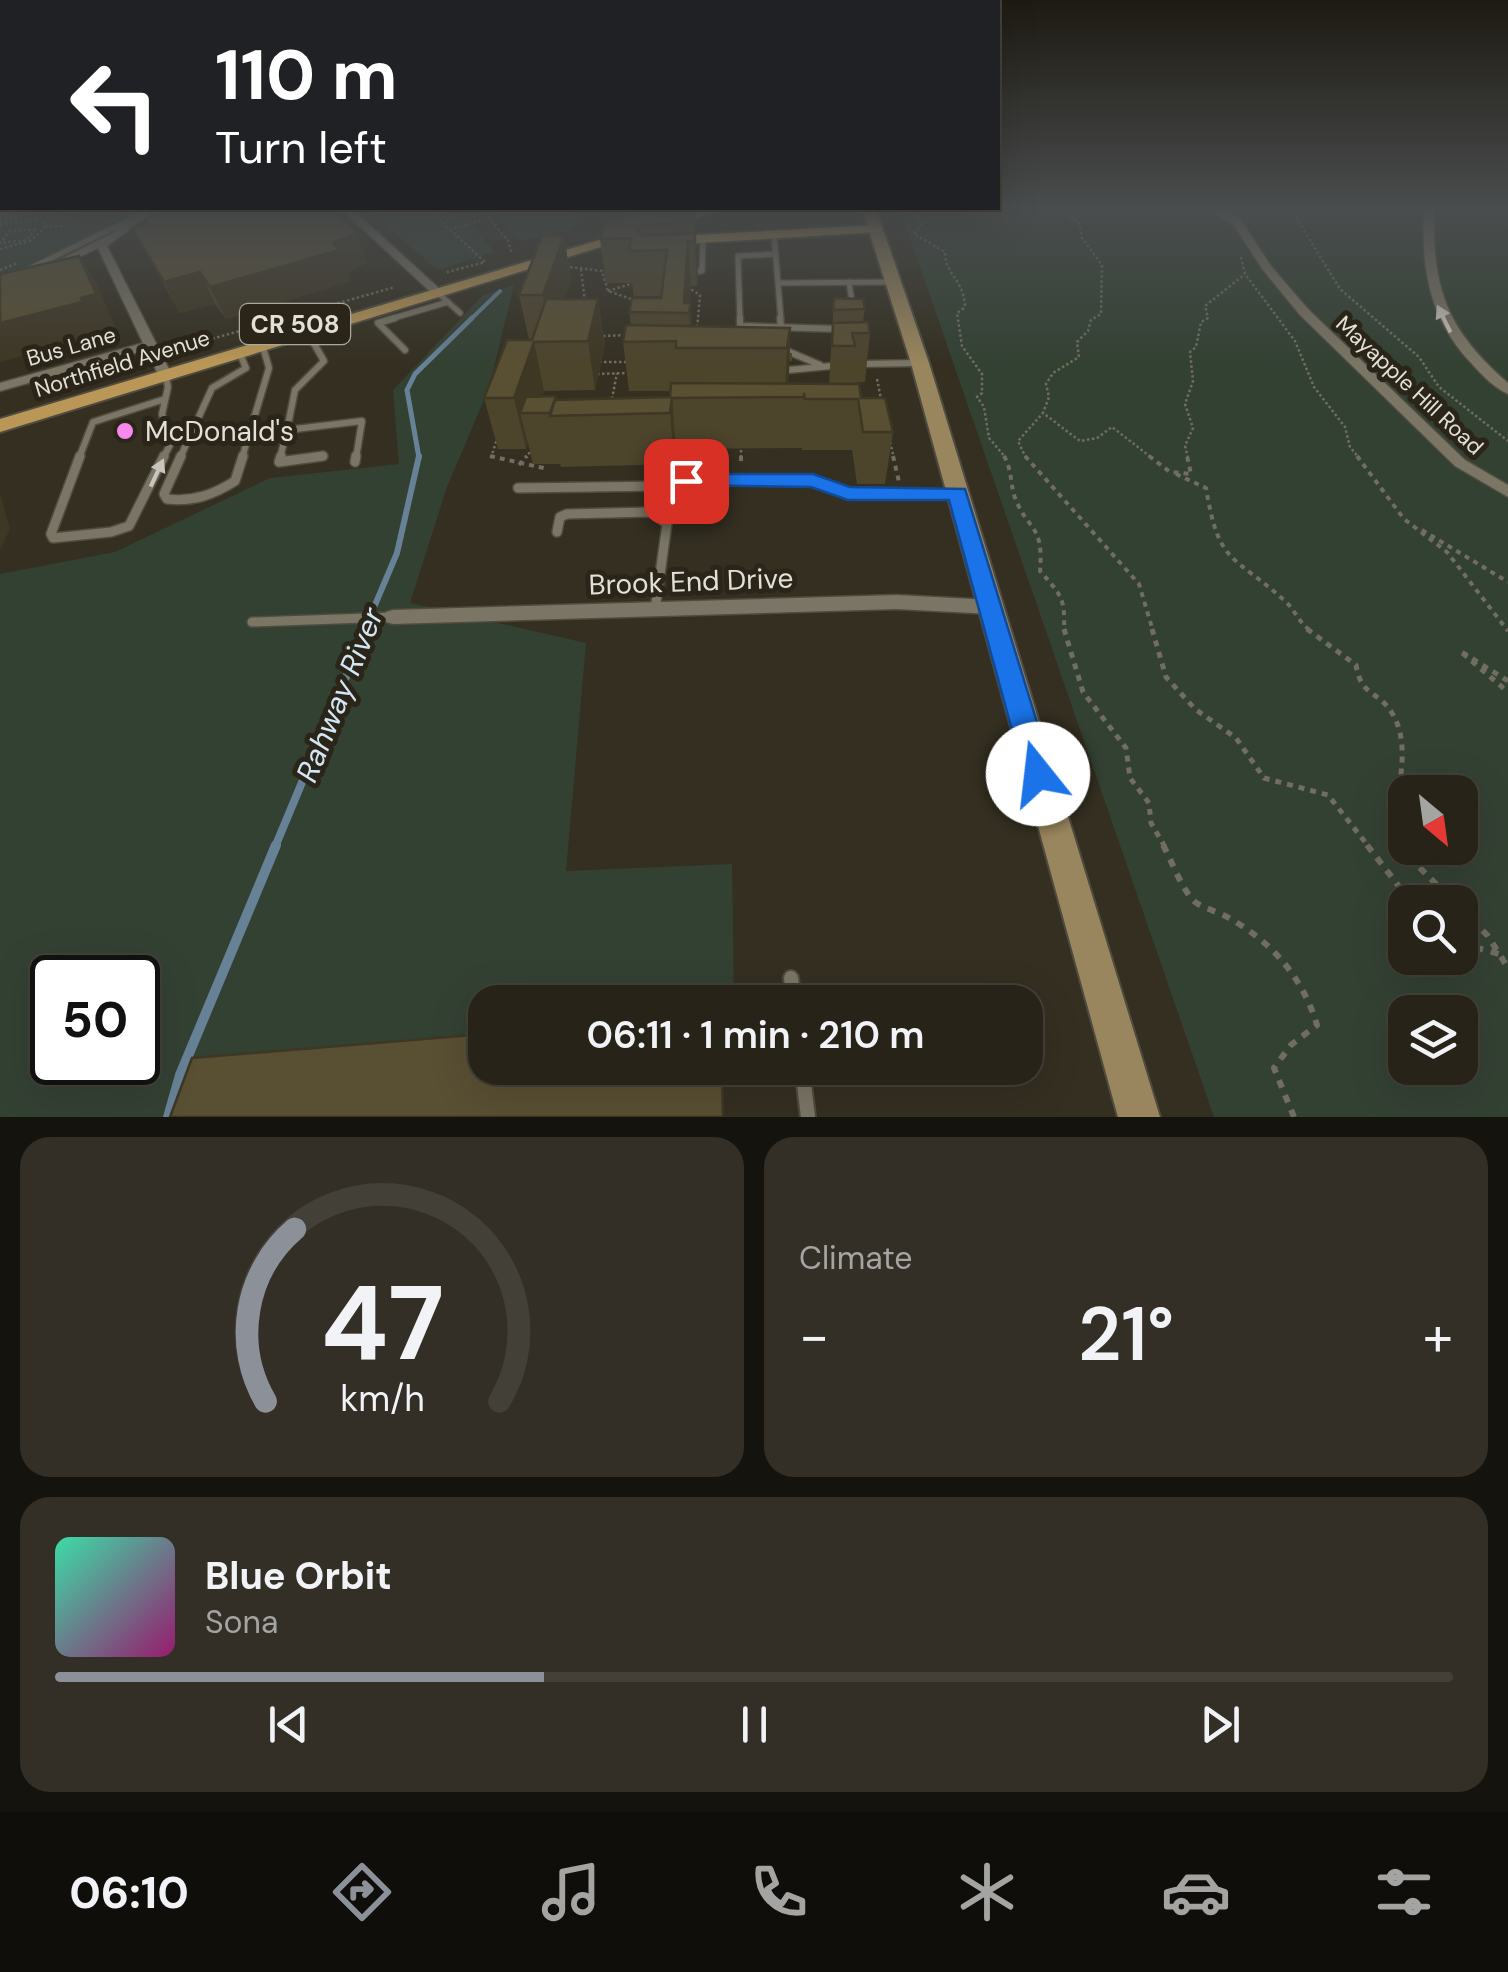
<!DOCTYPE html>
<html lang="en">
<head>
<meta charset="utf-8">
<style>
	:root { --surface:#272319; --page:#332f26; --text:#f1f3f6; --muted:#a4a4a2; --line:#434038; --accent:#8c9099 }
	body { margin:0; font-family:"DM Sans",sans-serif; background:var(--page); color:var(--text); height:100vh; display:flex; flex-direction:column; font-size:38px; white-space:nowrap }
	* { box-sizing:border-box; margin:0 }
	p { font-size:32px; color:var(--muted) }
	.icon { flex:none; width:55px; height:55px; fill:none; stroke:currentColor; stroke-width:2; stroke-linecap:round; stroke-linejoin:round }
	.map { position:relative; height:1117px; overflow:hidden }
	.details { display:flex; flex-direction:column; gap:20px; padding:20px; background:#15130e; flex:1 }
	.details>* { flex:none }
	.hud { position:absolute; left:0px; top:0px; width:1000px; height:210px; box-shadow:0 10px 40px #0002,0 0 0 2px var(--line); background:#202124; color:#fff; overflow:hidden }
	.needle { width:65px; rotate:151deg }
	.buttons { position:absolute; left:1388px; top:775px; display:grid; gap:20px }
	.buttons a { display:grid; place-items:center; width:90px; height:90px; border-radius:20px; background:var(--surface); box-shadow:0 10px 40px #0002,0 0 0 2px var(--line); font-size:50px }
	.speed { position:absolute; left:30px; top:955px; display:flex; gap:20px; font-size:50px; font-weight:700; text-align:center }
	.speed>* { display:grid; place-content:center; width:130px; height:130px; border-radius:50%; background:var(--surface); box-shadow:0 10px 40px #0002,0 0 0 2px var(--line); line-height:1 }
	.speed .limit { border:5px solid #111; border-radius:15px; background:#fff; color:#111 }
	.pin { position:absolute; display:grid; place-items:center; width:85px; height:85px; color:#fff; margin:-42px; border-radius:20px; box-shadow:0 5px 15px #0006 }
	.me { position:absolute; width:110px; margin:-55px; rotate:344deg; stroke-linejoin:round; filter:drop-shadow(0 0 8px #0008) }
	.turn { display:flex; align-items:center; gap:35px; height:210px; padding:0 50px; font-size:45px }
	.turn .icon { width:130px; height:130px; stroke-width:2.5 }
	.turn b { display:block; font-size:70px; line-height:85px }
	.big { font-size:75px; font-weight:600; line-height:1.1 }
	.details .widget { flex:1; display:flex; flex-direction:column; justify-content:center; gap:15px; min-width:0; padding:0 35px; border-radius:30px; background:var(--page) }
	.details .dial { align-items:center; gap:0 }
	.dial svg { height:260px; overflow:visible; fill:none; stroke:var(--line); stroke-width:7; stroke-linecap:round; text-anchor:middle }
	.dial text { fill:var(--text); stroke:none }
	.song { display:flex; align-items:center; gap:30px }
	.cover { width:120px; height:120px; border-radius:15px; background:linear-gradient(135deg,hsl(160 70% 55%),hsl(320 70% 35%)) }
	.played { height:10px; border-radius:5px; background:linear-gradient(90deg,var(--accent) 35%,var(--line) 35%) }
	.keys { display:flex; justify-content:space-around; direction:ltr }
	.heat { display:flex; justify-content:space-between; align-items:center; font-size:55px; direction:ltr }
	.details .tiles { flex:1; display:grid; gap:20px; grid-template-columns:1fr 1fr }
	.widget:last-child { grid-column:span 2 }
	.trip { position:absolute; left:468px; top:985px; width:575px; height:100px; border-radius:30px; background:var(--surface); box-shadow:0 10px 40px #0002,0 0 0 2px var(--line); font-weight:600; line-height:100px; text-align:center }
	.dock { display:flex; height:160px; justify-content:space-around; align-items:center; background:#100e0a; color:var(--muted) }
	.dock .icon { width:70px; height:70px }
	.dock .active { color:var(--accent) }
	.dock b { font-size:45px; color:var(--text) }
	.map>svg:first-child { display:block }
</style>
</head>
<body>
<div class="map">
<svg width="1508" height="1117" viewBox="0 0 1508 1117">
	<rect width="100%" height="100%" fill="#342f21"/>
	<!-- green -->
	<g fill="#334133" fill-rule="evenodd">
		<polygon points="0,209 145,209 0,288"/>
		<polygon points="368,209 438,209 467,220 494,252 438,270"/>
		<polygon points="489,209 554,209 580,215 573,229 521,241"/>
		<path d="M900,209H1508V1117H1214ZM1405,792H1460V848H1405ZM1405,902H1460V958H1405ZM1405,1012H1460V1068H1405Z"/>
		<path d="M514,285L489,388L447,487L410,603L586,643L566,871L732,864L734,1002H485V1054L181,1075L168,1117H0V574L115,552L270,478L399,464L393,390L483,295ZM52,978H138V1062H52Z"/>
	</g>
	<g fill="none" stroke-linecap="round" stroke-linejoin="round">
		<!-- stream-far4 -->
		<polyline stroke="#678196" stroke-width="4" points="470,320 500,291"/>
		<!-- stream-far3 -->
		<polyline stroke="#678196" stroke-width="5" points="419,458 407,390 415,374 472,318"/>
		<!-- stream-far2 -->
		<polyline stroke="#678196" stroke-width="6" points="364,631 397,553 419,456"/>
		<!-- stream-far1 -->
		<polyline stroke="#678196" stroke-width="8" points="275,847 366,629"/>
		<!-- stream -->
		<polyline stroke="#678196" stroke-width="10" points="168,1117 180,1075 276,845"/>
		<!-- lane-far3 casing -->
		<g stroke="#4f4b3f" stroke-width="8">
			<g id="lane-far3">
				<polyline points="774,235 778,283 893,282"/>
				<polyline points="29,269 152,209"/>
				<polyline points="687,272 702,271 703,239"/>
				<polyline points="849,282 853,309"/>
				<polyline points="778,283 781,320"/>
				<polyline points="439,294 460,313"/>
				<polyline points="387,320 448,302"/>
				<polyline points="740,320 738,256 776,254"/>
			</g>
		</g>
		<!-- lane-far2 casing -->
		<g stroke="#4f4b3f" stroke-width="9">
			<g id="lane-far2">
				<polyline points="395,318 378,323 405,350"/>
				<polyline points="740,318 740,326 841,329"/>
				<polyline points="780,318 781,327"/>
				<polyline points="308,333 324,361 295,390 287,430 362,421 356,458"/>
				<polyline points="778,347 820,365"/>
				<polyline points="857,364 920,363"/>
				<polyline points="778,371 842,365"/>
				<polyline points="79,458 93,422 165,399"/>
				<polyline points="163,458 170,445 162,414 168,387 166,377"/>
				<polyline points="180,458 212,388 246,368 240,354"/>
				<polyline points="242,458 269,368 263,347"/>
				<polyline points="280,458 287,430"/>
				<polyline points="305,458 323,456"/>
			</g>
		</g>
		<!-- lane-far1 casing -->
		<g stroke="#4f4b3f" stroke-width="12">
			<g id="lane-far1">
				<polyline points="80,456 51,534 53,538 111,532 129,526 164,456"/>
				<path d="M181,456L164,494L167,499C193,502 213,495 235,481L243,456"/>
				<polyline points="281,456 279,462 323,456"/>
				<polyline points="355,462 356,456"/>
				<polyline points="518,488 665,486 686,481 813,481 848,493 955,494"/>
				<polyline points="557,532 560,517 567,514 651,512 667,524 655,610"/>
				<polyline points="252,622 393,617"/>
			</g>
		</g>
		<!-- lane casing -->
		<g stroke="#4f4b3f" stroke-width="18">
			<g id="lane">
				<polyline points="791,978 794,1002"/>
				<polyline points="802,1068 808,1117"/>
			</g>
		</g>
		<!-- street casing -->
		<g stroke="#4f4b3f" stroke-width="3">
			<g id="street">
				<polygon points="146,209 157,209 107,246 173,377 171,380 161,380 146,350 0,391 0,383 143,343 98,248 53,270 43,268 113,233"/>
				<polygon points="341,209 352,209 443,292 443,296 435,296"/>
				<polygon points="1208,209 1220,209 1241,220 1271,266 1308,309 1465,460 1508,485 1508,497 1455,466 1300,315 1263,270 1233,224"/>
				<path d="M1424,209H1434C1432,289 1447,330 1508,383V394C1494,388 1482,375 1472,364C1429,319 1421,269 1424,209Z"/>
				<polygon points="897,595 991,600 998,602 1000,607 998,612 991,614 897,609 393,624 386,622 384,617 386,612 393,610"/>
			</g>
		</g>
		<!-- secondary casing -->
		<g stroke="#4f4b3f" stroke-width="4">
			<polygon id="secondary" points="862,209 876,209 929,363 1160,1117 1118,1117 911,363"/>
		</g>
		<!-- primary casing -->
		<g stroke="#4f4b3f" stroke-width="4">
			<g id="primary">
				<polygon points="703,209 724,209 0,432 0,419"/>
				<polygon points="875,225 882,229 880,232 661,245 654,241 661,237"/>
			</g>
		</g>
		<!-- path-far3 -->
		<g stroke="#716d60" stroke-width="2.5" stroke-dasharray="2.5 2.5" stroke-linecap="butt">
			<polyline points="428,209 485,262 444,273"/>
			<polyline points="482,209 508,241 512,254"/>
			<path d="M916,209L921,225L914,234L945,252C945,275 964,279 965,307L957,313L962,346L982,374V393L977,397L984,407L989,438L1006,458"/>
			<polyline points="1067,209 1066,214 1079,223 1082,238 1102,265 1101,314 1091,320 1088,331 1077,342 1079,357 1053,373 1046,384 1049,397 1043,413 1080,441 1097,438 1112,427 1152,458"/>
			<polyline points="1291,209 1340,289 1419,357 1439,387 1508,441"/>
			<polyline points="1245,211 1260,209"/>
			<polyline points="0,218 19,216"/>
			<polyline points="0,223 34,212"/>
			<polyline points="0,225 48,218"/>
			<polyline points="45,226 70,226"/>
			<polyline points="454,228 488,218"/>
			<polygon points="35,229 27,240 0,243 10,231"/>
			<polyline points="0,249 30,241 45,227 42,220"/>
			<polyline points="1241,257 1245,274 1295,341 1314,387 1345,427 1350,447 1359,458"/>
			<polyline points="570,267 602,271 608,291 637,301"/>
			<polyline points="581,269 585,302"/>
			<polyline points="0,270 18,263"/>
			<polyline points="687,287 700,295 697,329"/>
			<polyline points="608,291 637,282"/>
			<polyline points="603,336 629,335"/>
			<polyline points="169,351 395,287"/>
			<polyline points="599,362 630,362"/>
			<polyline points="597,374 627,373"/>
			<polyline points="877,379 881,399"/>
			<polyline points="612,399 617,373"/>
			<polyline points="890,442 894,458"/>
			<polyline points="741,445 741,458"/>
			<polyline points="491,458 497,439"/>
			<polyline points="525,458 532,450"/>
			<polyline points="1026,458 1018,441 1043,413"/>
			<polyline points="1188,458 1185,446 1193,428 1185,404 1193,381 1190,352 1196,347 1201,322 1208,318 1205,306 1245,274"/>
		</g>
		<!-- path-far2 -->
		<g stroke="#716d60" stroke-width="4" stroke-dasharray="5 5" stroke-linecap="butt">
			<polyline points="490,456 548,469"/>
			<polyline points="741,456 741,466"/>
			<polyline points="893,456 899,482"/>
			<path d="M1004,456C1012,471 1010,480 1014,495C1027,532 1044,522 1040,571C1062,596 1065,598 1064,631"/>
			<polyline points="1025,456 1139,584 1153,631"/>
			<polyline points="1149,456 1170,472 1191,474 1187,456"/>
			<polyline points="1357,456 1404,519 1447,552 1508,631"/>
			<polyline points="519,465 527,456"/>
			<path d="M1176,474L1206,488C1219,566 1232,553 1285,601C1295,610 1299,623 1311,631"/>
			<polyline points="1422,530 1508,582"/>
		</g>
		<!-- path-far1 -->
		<g stroke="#716d60" stroke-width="5" stroke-dasharray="6 6" stroke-linecap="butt">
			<polyline points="1064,629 1083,692 1126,748 1130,778 1149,803 1151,823 1165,847"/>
			<polyline points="1152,629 1166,677 1195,709 1236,738 1264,778 1328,795 1369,847"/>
			<path d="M1307,629L1356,665C1361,697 1378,690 1392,713C1414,748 1394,801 1391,839L1399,847"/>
			<polyline points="1508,681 1460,651 1508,692"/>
		</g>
		<!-- path -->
		<g stroke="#716d60" stroke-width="6" stroke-dasharray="8 8" stroke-linecap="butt">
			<path d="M1163,845C1172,861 1181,888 1194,901C1202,908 1219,912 1229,918C1272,942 1303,978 1317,1025L1291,1045L1274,1068L1294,1117"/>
			<polyline points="1367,845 1411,902"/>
			<polyline points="1397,845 1454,902"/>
			<polyline points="1460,908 1488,936 1508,968"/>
			<polyline points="1460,943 1499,954"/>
		</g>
		<!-- lane-far3 -->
		<use href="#lane-far3" stroke="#7a7565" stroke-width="5"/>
		<!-- lane-far2 -->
		<use href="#lane-far2" stroke="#7a7565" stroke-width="6"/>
		<!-- lane-far1 -->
		<use href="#lane-far1" stroke="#7a7565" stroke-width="9"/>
		<!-- lane -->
		<use href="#lane" stroke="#7a7565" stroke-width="14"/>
		<!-- street -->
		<use href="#street" fill="#7a7565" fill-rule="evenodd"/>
		<!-- secondary -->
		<use href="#secondary" fill="#9a865e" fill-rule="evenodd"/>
		<!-- primary -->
		<use href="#primary" fill="#bb9757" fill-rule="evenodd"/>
	</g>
	<!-- wall -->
	<g fill="#4d442c">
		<polygon points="25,209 132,209 83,234"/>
		<polygon points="147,209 341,209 343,216 340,217 367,263 348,272 351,281 226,319 215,304 180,313 132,228 149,224 152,218"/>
		<polygon points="694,213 698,278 697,286 691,286 690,303 692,326 790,328 790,353 792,353 792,361 789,361 788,384 829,384 834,298 865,309 863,322 870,333 865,382 851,383 851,384 893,432 885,484 857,484 852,450 802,450 802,446 802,448 676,449 674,464 561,467 560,464 533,464 528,443 526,449 498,449 484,398 529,340 519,295 564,236 571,280 565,299 598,299 605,346 595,390 544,391 542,397 556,400 670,397 670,391 629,391 623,342 631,325 629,312 661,298 661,296 634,296 632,283 606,283 600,239 622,222"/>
	</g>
	<!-- shaded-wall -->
	<g fill="#3e3724">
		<polygon points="90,209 132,209 83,234 73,216"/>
		<polygon points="324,209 341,209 343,216 334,218"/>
		<polygon points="694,213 698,278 697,286 694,221"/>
		<polygon points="357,233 367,263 348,272 351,281 226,319 210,287 333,243"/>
		<polygon points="564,236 571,280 552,342 543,295"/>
		<polygon points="688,241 691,286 689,312 691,303 693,348 691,348 689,313 684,303"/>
		<polygon points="79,256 98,286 115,326 100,330 102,335 0,362 0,323"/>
		<polygon points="200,272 215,304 180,313 164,282"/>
		<polygon points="598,299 605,346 595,390 588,341"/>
		<polygon points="790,328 789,377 785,398 787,348"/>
		<polygon points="534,342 544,391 537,413 520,413 528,443 526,449 514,398"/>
		<polygon points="672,398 676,449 674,464 670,413"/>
		<polygon points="0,493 10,529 0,550"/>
	</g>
	<!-- building -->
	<g fill="#594f33" stroke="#3e3724" stroke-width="2.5">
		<polygon points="55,209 90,209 73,216"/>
		<polygon points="150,209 332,209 357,233 333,243 340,250 210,287 200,272 164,282 132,228 149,224 146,219 155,217"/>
		<polygon points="694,213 694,221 643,225 637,230 643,236 695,233 695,241 688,241 684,303 691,303 689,313 629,312 632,298 661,298 667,250 629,251 631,238 600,239 605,222 622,222 624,214"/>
		<polygon points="542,236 564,236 543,295 519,295"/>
		<polygon points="79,256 96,294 81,298 82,302 0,323 0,274"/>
		<polygon points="834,298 863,299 865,309 833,310"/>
		<polygon points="546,299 598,299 588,341 534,342 514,398 484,398 507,340 532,340"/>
		<polygon points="868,322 870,333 852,333 855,346 832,346 833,323"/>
		<polygon points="626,325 790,328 787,348 676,348 676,341 623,342"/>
		<polygon points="671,383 859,384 861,398 885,398 893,432 863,432 858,399 805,399 804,393 804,397 672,398 670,413 550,416 555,400 670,397"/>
		<polygon points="556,396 550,413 520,413 526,397"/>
		<polygon points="485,1034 485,1068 722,1068 723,1117 170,1117 192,1058"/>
	</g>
	<!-- one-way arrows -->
	<defs><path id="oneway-solid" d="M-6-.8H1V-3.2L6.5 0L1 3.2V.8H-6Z" transform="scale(2.5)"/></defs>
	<g fill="#c9c5ba">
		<use href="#oneway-solid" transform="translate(1444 319) rotate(-116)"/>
		<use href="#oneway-solid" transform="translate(157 473) rotate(-65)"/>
	</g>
	<!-- sky -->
	<linearGradient id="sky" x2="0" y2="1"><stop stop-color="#1d1a12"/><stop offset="0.57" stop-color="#4a4d4e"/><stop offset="1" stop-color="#4a4d4e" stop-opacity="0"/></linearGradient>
	<rect width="1508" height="365" fill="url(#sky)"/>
	<!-- route -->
	<polygon fill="#1a73e8" stroke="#114b97" stroke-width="2.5" points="686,474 813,474 850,487 965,489 1053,774 1048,784 1038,787 1028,784 1024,774 949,500 848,500 811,487 679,485 675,481 679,476"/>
	<!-- markers -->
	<circle fill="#f689ed" stroke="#2a2518" stroke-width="4" cx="125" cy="431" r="10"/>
	<g text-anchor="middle" stroke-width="10" stroke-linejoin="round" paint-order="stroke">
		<!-- far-street labels -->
		<g font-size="22" fill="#e3e0d7" stroke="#2a2518">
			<text transform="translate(71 346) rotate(-16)" y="8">Bus Lane</text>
			<text transform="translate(122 363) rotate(-17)" y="8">Northfield Avenue</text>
			<text transform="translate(1410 385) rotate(43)" y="8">Mayapple Hill Road</text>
		</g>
		<!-- shield labels -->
		<rect fill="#2a2518" stroke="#aca89e" stroke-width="2.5" x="240" y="304" width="110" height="40" rx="8"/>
		<g font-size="25" font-weight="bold" fill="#e3e0d7">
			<text x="295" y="333">CR 508</text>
		</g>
		<!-- poi labels -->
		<g font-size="28" fill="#e3e0d7" stroke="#2a2518" text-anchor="start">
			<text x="145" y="441">McDonald's</text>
		</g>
		<!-- street labels -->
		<g font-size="28" fill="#e3e0d7" stroke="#2a2518">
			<text transform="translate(691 581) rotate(-2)" y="10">Brook End Drive</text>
		</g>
		<!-- water labels -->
		<g font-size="30" font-style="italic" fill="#d3e6f6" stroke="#2a2518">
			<text transform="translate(340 695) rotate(-68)" y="10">Rahway River</text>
		</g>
	</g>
</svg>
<div class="buttons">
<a><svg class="needle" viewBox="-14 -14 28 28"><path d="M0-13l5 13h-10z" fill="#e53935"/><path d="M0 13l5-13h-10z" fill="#a4a4a2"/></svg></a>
<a><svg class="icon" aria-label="search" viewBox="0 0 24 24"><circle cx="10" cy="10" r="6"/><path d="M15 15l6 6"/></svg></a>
<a><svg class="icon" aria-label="layers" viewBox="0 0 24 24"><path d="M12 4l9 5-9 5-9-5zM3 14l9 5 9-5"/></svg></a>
</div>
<div class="speed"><div class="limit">50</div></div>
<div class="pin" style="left:686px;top:481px;background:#d93025"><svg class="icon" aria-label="arrive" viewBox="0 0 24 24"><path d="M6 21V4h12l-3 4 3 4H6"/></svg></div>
<svg class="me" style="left:1038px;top:774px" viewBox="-20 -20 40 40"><circle r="19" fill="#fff"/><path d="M0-13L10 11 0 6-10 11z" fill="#1a73e8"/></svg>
<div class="trip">06:11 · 1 min · 210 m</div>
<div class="hud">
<div class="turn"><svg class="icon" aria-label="left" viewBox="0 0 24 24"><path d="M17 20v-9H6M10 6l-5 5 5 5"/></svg><div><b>110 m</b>Turn left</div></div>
</div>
</div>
<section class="details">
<div class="tiles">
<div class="widget dial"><svg viewBox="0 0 100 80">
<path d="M14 69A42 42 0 1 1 86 69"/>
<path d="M14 69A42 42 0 0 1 23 16" stroke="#8c9099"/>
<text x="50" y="56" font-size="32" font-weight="700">47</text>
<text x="50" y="72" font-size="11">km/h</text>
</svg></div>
<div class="widget"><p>Climate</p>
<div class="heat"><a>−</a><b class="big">21°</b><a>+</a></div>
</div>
<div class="widget">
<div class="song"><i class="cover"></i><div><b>Blue Orbit</b><p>Sona</p></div></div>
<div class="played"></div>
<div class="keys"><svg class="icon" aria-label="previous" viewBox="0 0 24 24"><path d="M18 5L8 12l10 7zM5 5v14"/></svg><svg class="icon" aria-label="pause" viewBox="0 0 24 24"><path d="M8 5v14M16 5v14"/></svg><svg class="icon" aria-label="next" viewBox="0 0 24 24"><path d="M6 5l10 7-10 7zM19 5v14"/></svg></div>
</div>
</div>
</section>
<nav class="dock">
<b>06:10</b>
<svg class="icon active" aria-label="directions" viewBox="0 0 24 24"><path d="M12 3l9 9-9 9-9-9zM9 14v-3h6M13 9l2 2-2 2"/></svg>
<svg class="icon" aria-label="music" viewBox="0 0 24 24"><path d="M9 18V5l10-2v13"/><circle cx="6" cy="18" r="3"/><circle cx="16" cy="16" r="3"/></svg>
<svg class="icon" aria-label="phone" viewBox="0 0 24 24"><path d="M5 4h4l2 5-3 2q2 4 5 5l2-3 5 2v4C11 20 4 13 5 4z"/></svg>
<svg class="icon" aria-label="climate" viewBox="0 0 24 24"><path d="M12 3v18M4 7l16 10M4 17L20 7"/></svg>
<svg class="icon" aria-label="car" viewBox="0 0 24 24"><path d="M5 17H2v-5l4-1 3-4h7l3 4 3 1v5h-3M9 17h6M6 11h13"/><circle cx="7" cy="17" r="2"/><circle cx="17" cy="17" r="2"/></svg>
<svg class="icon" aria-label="filters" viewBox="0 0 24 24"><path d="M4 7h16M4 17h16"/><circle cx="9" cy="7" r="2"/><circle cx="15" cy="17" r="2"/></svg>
</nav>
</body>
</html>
